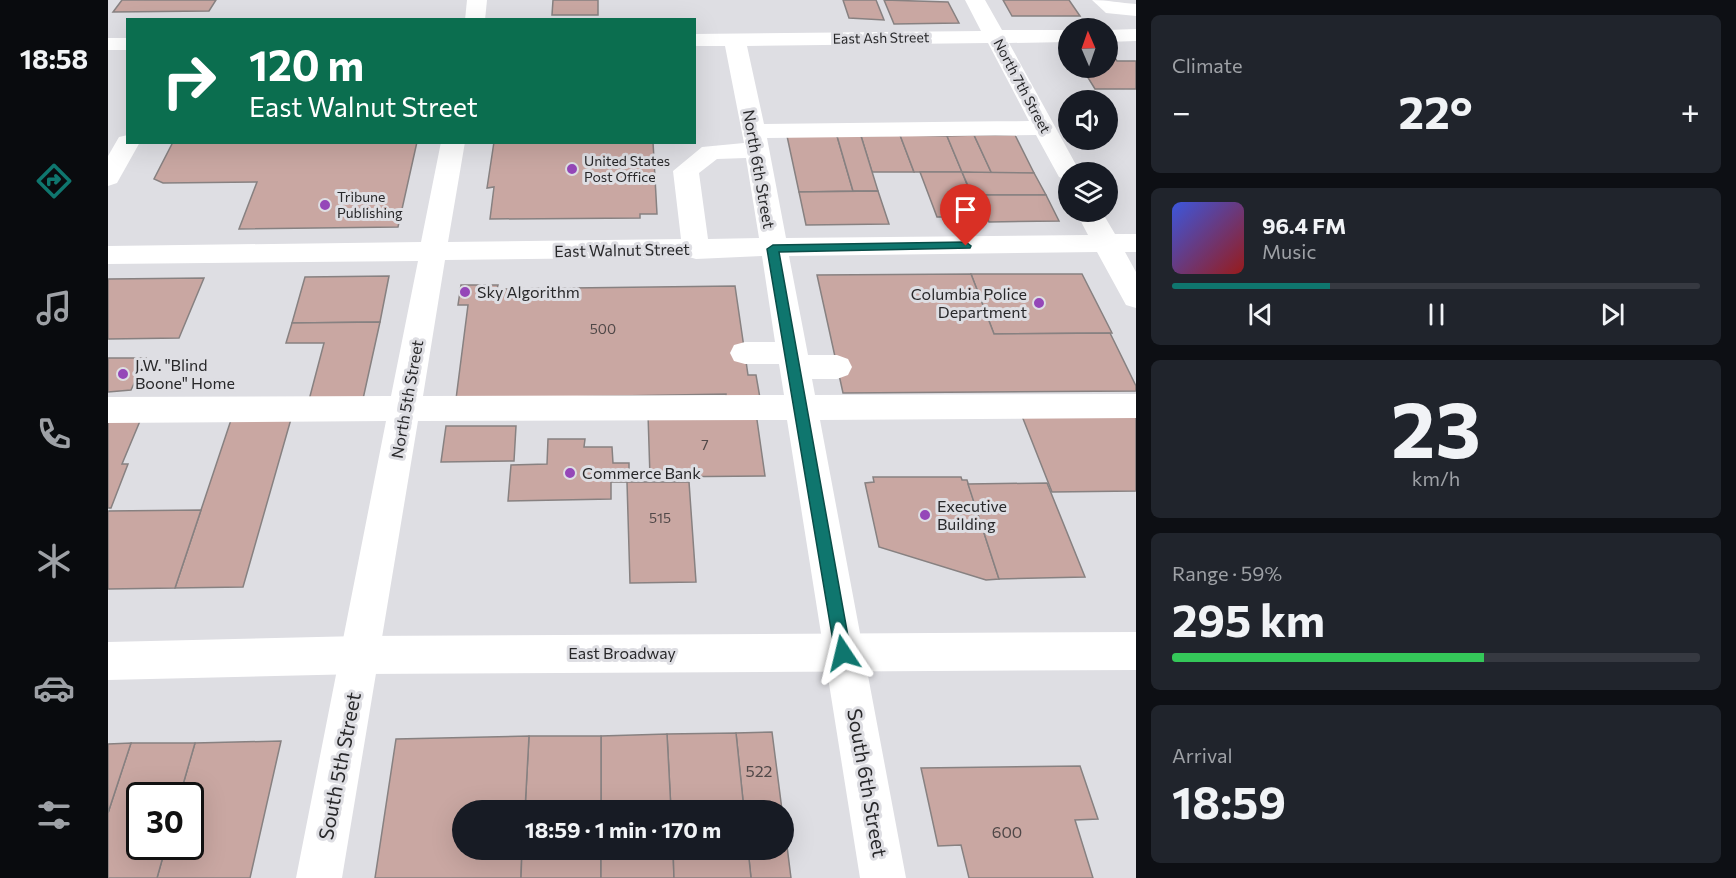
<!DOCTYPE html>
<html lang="en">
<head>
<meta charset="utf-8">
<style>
	:root { --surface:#171b24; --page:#20242c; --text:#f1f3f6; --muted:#9ea1a6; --line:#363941; --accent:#0f766e }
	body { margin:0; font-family:Commissioner,sans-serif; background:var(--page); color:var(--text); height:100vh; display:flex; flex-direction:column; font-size:22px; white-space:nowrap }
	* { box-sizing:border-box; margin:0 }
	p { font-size:20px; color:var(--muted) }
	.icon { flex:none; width:33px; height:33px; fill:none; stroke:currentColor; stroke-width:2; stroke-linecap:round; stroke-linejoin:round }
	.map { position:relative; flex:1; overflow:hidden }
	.drawer { display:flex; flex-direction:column; gap:15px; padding:15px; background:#0d0f14; width:600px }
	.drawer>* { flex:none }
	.banner { position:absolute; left:18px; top:18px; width:570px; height:126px; border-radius:0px; box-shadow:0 6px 24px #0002; background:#0b6e4f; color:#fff; overflow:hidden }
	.needle { width:39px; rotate:358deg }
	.fabs { position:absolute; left:950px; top:18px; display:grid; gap:12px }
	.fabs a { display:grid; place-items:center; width:60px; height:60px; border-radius:50%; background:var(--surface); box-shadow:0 6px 24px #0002; font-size:30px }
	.speed { position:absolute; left:18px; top:782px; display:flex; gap:12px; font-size:30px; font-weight:700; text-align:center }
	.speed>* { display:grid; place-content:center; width:78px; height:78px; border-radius:50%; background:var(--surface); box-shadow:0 6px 24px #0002; line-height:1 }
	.speed .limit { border:3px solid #111; border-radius:9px; background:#fff; color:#111 }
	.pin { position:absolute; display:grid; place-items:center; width:51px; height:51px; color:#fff; margin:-62px -26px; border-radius:50% 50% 50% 0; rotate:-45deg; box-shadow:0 0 6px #0007 }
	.pin .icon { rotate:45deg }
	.me { position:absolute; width:66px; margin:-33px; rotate:350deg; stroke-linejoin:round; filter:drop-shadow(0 0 4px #0008) }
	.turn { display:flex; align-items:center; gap:21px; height:126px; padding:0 24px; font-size:27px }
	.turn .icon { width:78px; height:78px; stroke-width:2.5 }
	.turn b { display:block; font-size:42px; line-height:51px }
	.big { font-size:45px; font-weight:700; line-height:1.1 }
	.drawer .card { flex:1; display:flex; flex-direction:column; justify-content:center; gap:9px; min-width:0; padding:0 21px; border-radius:9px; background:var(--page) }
	.drawer .dial { align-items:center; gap:0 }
	.dial b { font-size:78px; line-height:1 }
	.song { display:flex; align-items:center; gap:18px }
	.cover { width:72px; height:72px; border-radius:9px; background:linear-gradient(135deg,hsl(230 70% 55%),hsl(0 70% 35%)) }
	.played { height:6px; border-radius:3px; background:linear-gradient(90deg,var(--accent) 30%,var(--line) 30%) }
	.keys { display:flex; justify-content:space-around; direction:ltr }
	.heat { display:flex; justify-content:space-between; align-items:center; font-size:33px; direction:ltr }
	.charge { height:9px; border-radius:4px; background:linear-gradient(90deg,#34c759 59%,var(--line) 0) }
	.trip { position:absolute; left:344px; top:800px; width:342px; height:60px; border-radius:30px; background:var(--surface); box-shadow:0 6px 24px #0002; font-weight:700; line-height:60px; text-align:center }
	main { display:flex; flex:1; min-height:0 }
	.dock { display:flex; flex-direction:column; width:108px; justify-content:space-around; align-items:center; background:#090b0e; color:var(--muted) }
	.dock .icon { width:42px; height:42px }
	.dock .selected { color:var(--accent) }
	.dock b { font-size:27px; color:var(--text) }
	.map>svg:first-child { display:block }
</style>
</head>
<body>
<main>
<nav class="dock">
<b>18:58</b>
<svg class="icon selected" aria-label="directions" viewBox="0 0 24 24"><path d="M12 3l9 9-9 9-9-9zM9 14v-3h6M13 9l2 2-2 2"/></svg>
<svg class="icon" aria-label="music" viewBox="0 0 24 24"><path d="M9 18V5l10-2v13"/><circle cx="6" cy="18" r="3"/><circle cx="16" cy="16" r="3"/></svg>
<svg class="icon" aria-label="phone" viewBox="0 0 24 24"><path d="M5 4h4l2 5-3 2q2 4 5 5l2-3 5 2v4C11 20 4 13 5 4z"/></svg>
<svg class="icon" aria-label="climate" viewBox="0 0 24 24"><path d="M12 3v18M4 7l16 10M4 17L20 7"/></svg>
<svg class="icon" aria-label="car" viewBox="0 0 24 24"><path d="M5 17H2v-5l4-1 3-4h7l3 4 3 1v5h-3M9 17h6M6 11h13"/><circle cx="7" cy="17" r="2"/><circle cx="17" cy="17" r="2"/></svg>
<svg class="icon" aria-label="filters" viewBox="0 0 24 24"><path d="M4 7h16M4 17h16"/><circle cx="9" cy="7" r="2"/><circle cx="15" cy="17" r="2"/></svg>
</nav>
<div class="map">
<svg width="1028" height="878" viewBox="0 0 1028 878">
	<rect width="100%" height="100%" fill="#dedee3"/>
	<!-- building -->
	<g fill="#c9a7a2" stroke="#878181" stroke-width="1.5">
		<polygon points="14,0 108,0 101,11 5,12"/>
		<polygon points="445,0 490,0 490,15 444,15"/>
		<polygon points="735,0 768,0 776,20 741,18"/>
		<polygon points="776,0 840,2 851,23 786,24"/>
		<polygon points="895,0 961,0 972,16 904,16"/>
		<polygon points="999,58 1007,58 1009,61 1028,61 1028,89 987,89 974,68 999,68"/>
		<polygon points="792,135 806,172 764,172 753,136"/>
		<polygon points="792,135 839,136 854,172 806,172"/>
		<polygon points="866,135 884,174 854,172 839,136"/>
		<polygon points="866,135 907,135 926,173 884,174"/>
		<polygon points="679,136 729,136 745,191 691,192"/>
		<polygon points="729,136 753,136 770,191 745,191"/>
		<polygon points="65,142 309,142 290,227 131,229 149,182 55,183 46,179"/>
		<polygon points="386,142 545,142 549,214 532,214 532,218 382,219 386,187 379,188"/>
		<polygon points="812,172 854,172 874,222 853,222 851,217 829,217"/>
		<polygon points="854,172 926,173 938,195 864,195"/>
		<polygon points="770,191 781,224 698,225 691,192"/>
		<polygon points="870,195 938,195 951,221 881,222"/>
		<polygon points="863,274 974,274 1004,333 886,334"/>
		<polygon points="863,274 886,334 1002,333 1028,386 1028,391 735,393 709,275"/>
		<polygon points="281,276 272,322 184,323 197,277"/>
		<polygon points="96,278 71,338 0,339 0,279"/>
		<polygon points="353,285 390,285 389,289 627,286 640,375 648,375 652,398 618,398 618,394 348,399 360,305 350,305"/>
		<polygon points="272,322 255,399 201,400 216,343 178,343 184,323"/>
		<polygon points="0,358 38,358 23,390 0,392"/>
		<polygon points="1028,409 1028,491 944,492 912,411"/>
		<polygon points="648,413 657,476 542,477 540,414"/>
		<polygon points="183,419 135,587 67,588 123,420"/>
		<polygon points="0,421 32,421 14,464 20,464 3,508 0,508"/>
		<polygon points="338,426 408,426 406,461 333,462"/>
		<polygon points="440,439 477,439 476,447 504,447 505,463 521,463 521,482 503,482 503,499 400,501 403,465 439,464"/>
		<polygon points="765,477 853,477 854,480 859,480 891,579 878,580 771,547 757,483 766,482"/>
		<polygon points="519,482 581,482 588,582 522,583"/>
		<polygon points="939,483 977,577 891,579 860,484"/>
		<polygon points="93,510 67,588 0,589 0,511"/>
		<polygon points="664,732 674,810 636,810 628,733"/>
		<polygon points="628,733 636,810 563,810 559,734"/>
		<polygon points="559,734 563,810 493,810 493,736"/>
		<polygon points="421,736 493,736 493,810 417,810"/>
		<polygon points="421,736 417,810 354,810 354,849 414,849 413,878 267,878 288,739"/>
		<polygon points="173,741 142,878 49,878 58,846 82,846 82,795 72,795 87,743"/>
		<polygon points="23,743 87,743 72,795 32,795 32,846 58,846 49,878 0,878 0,813"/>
		<polygon points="23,743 0,813 0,744"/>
		<polygon points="972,766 990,819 967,820 985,878 861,878 853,845 830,846 813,768"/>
		<polygon points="675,814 683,878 643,878 640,849 675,849"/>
		<polygon points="414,849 493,849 493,878 413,878"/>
		<polygon points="493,849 565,849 566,878 493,878"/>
		<polygon points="565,849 640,849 643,878 566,878"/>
	</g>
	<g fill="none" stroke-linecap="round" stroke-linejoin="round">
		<!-- minor -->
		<g fill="#fff" fill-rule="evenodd">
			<polygon points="359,0 379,0 377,20 357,20"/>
			<path d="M857,0H877L894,30H960V42L901,43L972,172H960V180L951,177L928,135L659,138L678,238L980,235L968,212H994L1007,234H1028V252H1017L1028,272V308L1018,305L989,252L681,256L700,355H729L740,359L744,367L740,375L729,379H704L707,395L1028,394V418L712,420L798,878H752L679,420L310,421L234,878H188L278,421L0,423V397L283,396L310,261L0,264V246L313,242L333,142H357L340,242L573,239L565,171L594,147L636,143L617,46H586V34L873,31ZM880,43L921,121L656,124L639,46ZM638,158L651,238L600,239L591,173L609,159ZM654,256L667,342H637L626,345L622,353L626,361L637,364H671L676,395L315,396L337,260L581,257L588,259Z"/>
			<path d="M984,0C1000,0 1012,3 1028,4V16L998,13Z"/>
			<polygon points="1028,29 1028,41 999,42 999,30"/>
			<rect x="0" y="38" width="20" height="12"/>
			<polygon points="20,135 20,142 32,142 9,183 0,186 0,156 11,137"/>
		</g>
		<!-- major -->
		<polygon fill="#fff" fill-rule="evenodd" points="1028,632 1028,670 252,674 0,680 0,642 252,636"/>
	</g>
	<!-- route -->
	<polygon fill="#0f766e" stroke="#0a4d48" stroke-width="1.5" points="858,242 863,246 862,248 671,252 743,653 741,658 735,660 729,658 727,653 659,249 665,245"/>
	<!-- markers -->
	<g fill="#9547b8" stroke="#dedee3" stroke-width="2">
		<circle cx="464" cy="169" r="6"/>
		<circle cx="217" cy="205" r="6"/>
		<circle cx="357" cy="292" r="6"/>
		<circle cx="931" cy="303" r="6"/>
		<circle cx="15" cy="374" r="6"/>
		<circle cx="462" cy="473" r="6"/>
		<circle cx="817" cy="515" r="6"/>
	</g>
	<g text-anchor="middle" stroke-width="6" stroke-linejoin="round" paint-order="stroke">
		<!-- far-street labels -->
		<g font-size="14" fill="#28282a" stroke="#dedee3">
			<text transform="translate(773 38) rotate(-1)" y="5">East Ash Street</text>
			<text transform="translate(914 86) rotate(62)" y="5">North 7th Street</text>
		</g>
		<!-- far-poi labels -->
		<g font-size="14" fill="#28282a" stroke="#dedee3" text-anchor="start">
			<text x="476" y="166">United States<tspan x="476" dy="16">Post Office</tspan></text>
			<text x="229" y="202">Tribune<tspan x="229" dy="16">Publishing</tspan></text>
		</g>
		<!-- number labels -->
		<g font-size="14" fill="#504848">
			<text x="495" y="334">500</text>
			<text x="597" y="450">7</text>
			<text x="552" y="523">515</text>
		</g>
		<!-- street labels -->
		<g font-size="16" fill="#28282a" stroke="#dedee3">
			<text transform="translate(651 169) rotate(80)" y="6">North 6th Street</text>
			<text transform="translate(514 250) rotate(-1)" y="6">East Walnut Street</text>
			<text transform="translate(299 399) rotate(-80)" y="6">North 5th Street</text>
			<text x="514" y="659">East Broadway</text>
		</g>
		<!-- poi labels -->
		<g font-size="16" fill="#28282a" stroke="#dedee3" text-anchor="start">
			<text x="369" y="298">Sky Algorithm</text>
			<text x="919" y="300" text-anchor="end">Columbia Police<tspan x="919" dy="18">Department</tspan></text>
			<text x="27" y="371">J.W. "Blind<tspan x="27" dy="18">Boone" Home</tspan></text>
			<text x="474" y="479">Commerce Bank</text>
			<text x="829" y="512">Executive<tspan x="829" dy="18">Building</tspan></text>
		</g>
		<!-- near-number labels -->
		<g font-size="16" fill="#504848">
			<text x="651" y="777">522</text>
			<text x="899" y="838">600</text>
		</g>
		<!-- near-street labels -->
		<g font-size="20" fill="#28282a" stroke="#dedee3">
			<text transform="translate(232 766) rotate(-79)" y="7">South 5th Street</text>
			<text transform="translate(759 783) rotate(80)" y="7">South 6th Street</text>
		</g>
	</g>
</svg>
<div class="fabs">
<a><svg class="needle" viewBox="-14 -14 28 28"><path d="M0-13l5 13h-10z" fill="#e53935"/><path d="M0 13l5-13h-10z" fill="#9ea1a6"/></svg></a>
<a><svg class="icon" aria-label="sound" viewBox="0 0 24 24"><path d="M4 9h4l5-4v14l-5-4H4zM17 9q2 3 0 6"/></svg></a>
<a><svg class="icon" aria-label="layers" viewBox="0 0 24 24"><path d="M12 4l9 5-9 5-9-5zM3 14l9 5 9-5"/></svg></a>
</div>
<div class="speed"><div class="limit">30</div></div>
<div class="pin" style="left:858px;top:246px;background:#d93025"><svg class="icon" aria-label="arrive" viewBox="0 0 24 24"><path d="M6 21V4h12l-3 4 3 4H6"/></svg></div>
<svg class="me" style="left:735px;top:653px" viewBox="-20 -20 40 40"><path d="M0-17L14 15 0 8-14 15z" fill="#0f766e" stroke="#fff" stroke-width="4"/></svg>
<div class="trip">18:59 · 1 min · 170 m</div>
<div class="banner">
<div class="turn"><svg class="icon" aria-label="right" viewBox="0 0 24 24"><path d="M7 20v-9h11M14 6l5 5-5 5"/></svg><div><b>120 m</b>East Walnut Street</div></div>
</div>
</div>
<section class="drawer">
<div class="card"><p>Climate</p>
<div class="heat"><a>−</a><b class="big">22°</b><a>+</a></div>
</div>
<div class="card">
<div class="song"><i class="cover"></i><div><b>96.4 FM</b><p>Music</p></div></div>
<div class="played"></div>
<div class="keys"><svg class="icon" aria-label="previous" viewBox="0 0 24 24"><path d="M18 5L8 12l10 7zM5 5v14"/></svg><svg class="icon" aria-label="pause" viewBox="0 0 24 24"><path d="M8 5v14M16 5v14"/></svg><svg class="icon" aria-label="next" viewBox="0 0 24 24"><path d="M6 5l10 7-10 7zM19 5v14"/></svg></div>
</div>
<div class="card dial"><b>23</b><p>km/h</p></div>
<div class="card"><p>Range · 59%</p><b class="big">295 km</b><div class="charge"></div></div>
<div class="card"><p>Arrival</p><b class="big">18:59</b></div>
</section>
</main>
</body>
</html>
